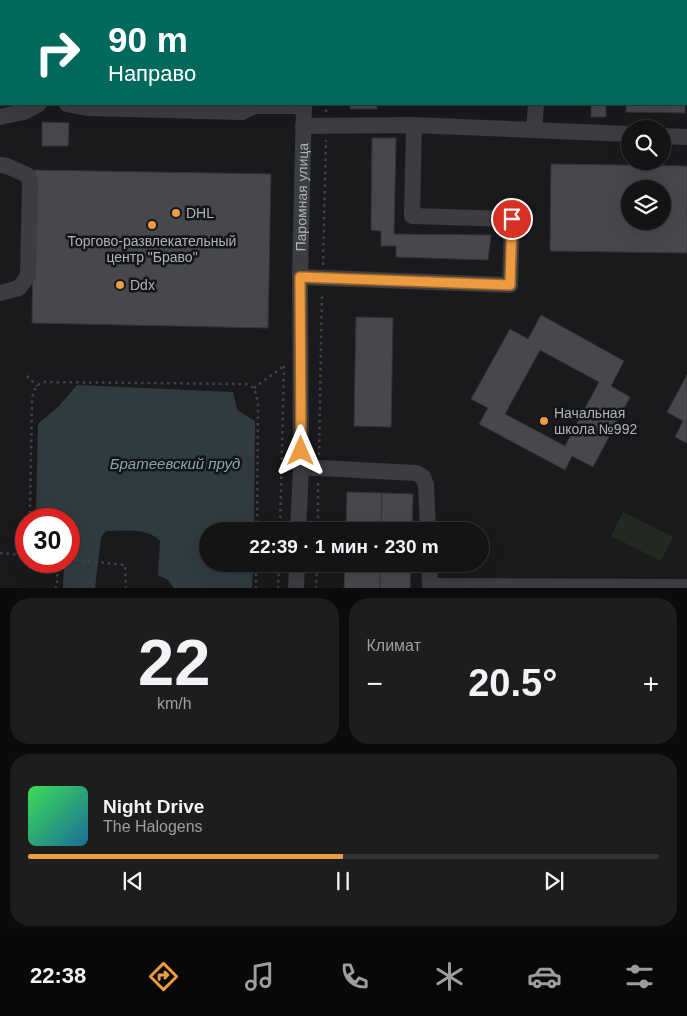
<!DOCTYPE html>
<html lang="ru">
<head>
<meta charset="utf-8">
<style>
	:root { --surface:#141415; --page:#1d1d1e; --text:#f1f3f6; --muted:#9d9ea0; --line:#333334; --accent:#ec9b41 }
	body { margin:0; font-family:Arial,sans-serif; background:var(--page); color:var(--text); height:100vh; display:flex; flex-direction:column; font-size:19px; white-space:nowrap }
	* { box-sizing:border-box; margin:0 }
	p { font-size:16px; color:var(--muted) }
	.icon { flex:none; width:28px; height:28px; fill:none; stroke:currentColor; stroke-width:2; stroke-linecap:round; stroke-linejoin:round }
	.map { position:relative; height:588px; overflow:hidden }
	.drawer { display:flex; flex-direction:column; gap:10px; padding:10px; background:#0b0b0c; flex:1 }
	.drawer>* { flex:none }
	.top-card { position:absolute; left:0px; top:0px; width:688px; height:105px; box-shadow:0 5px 20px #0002,0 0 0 1px var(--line); background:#00695c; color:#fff; overflow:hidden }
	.tools { position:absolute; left:621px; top:120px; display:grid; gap:10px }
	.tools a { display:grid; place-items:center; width:50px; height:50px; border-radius:50%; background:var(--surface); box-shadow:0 5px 20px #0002,0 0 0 1px var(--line); font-size:25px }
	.speed { position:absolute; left:15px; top:508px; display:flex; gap:10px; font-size:25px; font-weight:700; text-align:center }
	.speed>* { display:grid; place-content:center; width:65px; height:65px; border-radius:50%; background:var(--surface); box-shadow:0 5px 20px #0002,0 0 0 1px var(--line); line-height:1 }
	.speed .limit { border:8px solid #d22; background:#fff; color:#111 }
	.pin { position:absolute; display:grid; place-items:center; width:42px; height:42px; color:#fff; margin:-21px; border:2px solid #fff; border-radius:50%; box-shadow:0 1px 5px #0007 }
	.me { position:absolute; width:55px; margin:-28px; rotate:0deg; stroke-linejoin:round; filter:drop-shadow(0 0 4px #0008) }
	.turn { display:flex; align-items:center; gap:18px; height:105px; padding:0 25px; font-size:22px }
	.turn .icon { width:65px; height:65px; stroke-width:2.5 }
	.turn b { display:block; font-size:35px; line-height:42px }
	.big { font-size:38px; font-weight:700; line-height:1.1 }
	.drawer .tile { flex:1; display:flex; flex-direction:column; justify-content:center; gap:8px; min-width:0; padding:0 18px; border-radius:20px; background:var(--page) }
	.drawer .dial { align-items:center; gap:0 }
	.dial b { font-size:65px; line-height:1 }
	.song { display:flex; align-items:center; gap:15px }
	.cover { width:60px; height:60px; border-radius:8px; background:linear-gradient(135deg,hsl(130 70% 55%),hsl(200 70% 35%)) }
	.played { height:5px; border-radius:2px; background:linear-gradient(90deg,var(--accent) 50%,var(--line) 50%) }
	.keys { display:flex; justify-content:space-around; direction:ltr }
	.heat { display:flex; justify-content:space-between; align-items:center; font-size:28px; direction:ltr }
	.drawer .tiles { flex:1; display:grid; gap:10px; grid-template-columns:1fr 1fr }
	.tile:last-child { grid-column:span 2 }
	.trip { position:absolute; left:199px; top:522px; width:290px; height:50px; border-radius:25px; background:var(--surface); box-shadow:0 5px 20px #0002,0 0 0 1px var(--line); font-weight:700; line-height:50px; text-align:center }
	.tabs { display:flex; height:80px; justify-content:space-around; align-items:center; background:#080808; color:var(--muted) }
	.tabs .icon { width:35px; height:35px }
	.tabs .active { color:var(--accent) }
	.tabs b { font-size:22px; color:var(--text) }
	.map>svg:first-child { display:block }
</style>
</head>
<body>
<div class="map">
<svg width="687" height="589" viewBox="0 0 687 589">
	<rect width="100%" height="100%" fill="#1a1a1c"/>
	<!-- green -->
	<polygon fill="#222a22" points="623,512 673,537 661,561 611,536"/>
	<!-- water -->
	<path fill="#303b40" d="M77,385L233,392L237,410L255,421L254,531H208V564H253L252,588H174L168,580L158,575L160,541C148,527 123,531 106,531L101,537L95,588H63L64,561H69V519H42L36,516L38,424L59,406Z"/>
	<!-- building -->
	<g fill="#47484c" stroke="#343438" fill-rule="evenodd">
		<polygon points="81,0 222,0 80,1"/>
		<rect x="350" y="104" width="27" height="5"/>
		<rect x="591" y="104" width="15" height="13"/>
		<polygon points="626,104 685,104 685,113 626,112"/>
		<polygon points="42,122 69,123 68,146 42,146"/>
		<polygon points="372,138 396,138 394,234 491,235 488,260 396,257 396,246 381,246 381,231 371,230"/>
		<path d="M551,164L687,166V253L550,251ZM630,189H662V221H630Z"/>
		<polygon points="34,170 271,174 268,328 32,323"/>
		<path d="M541,315L624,361L611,386L630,397L593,467L572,456L565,470L479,424L488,408L471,399L510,329L528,339ZM540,350L599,382L565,446L505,414Z"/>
		<polygon points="356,317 393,318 391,427 354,426"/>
		<polygon points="687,375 687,443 675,437 683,421 667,412"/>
		<polygon points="347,492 382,493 381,531 346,531"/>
		<polygon points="382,493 413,494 412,531 381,531"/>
		<polygon points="345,564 380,564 380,589 344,589"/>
		<polygon points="380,564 411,564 410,589 380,589"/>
	</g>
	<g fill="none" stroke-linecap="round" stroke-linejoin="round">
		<!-- path -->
		<g stroke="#414448" stroke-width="2.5" stroke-dasharray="2.5 4" stroke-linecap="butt">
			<polyline points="18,1 18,0"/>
			<polyline points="329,1 329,0"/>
			<polyline points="326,112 327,104"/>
			<polyline points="323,265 326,140"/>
			<polyline points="27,376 37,386"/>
			<polyline points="254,388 284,366"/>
			<polyline points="319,455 322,293"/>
			<path d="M34,519L30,512L32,400C33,392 35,387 42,382L246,384L254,388L258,402L257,531"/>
			<polyline points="280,531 284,366"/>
			<polyline points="318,531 318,483"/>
			<polyline points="0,553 26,555"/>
			<polyline points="69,559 125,565 126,589"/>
			<polyline points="55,589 57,585 58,561"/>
			<polyline points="256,589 256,564"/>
			<polyline points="278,589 279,564"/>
			<polyline points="316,589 317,564"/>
		</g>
		<!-- minor -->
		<g stroke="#3b3d41" stroke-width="16">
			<polyline points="50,1 50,0"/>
			<polyline points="255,1 255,0"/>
			<polyline points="306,1 306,0"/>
			<polyline points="542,1 542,0"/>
			<polyline points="686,4 687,4"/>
			<polyline points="67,104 87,108 242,112 254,106 254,104"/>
			<polyline points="254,106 304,106"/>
			<polyline points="0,117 24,112 39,104"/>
			<polyline points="303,126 414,125 630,134"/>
			<polyline points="534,130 536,104"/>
			<polyline points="662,136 687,137"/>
			<polyline points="0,165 7,166 27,175 30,181 28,276 19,288 0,293"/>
			<polyline points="300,277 510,285 512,219 412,216 414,125"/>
			<polyline points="301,468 319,468 416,473 423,477 426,485 428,531"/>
			<path id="s1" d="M298,531L301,468L300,277L304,104"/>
			<polyline points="429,564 430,586"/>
			<polyline points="296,589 297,564"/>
			<polyline points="430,589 430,586 687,587"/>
		</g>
	</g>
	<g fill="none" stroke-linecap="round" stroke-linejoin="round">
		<!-- route casing -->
		<g stroke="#99652a" stroke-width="12">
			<polyline id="route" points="301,451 300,277 510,285 512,219"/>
		</g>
		<!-- route -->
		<use href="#route" stroke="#ec9b41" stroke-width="9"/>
	</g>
	<!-- markers -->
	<g fill="#ec9b41" stroke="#151517" stroke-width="2">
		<circle cx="176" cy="213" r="5"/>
		<circle cx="152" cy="225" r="5"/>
		<circle cx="120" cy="285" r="5"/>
		<circle cx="544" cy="421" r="5"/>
	</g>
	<g text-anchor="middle" stroke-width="5" stroke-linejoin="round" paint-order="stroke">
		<!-- street labels -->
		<g font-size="14" fill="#adb3bb" stroke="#151517">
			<text dy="5" stroke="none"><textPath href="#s1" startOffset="334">Паромная улица</textPath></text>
		</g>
		<!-- poi labels -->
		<g font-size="14" fill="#adb3bb" stroke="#151517" text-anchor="start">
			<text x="186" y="218">DHL</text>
			<text x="152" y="246" text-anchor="middle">Торгово-развлекательный<tspan x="152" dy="16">центр "Браво"</tspan></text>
			<text x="130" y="290">Ddx</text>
			<text x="554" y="418">Начальная<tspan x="554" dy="16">школа №992</tspan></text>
		</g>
		<!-- water labels -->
		<g font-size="15" font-style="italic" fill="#85a5b4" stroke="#151517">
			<text x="175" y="469">Братеевский пруд</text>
		</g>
	</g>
</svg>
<div class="tools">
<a><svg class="icon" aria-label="search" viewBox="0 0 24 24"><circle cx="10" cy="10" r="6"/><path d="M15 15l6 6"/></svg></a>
<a><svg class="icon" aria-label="layers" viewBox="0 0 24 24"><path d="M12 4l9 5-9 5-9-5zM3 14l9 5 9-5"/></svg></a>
</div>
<div class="speed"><div class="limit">30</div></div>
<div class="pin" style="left:512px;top:219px;background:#d93025"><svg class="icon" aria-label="arrive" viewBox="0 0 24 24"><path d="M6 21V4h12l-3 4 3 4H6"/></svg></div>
<svg class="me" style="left:301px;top:451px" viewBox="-20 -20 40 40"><path d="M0-17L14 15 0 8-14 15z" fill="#ec9b41" stroke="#fff" stroke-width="4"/></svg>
<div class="trip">22:39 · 1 мин · 230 m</div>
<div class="top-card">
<div class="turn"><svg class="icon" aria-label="right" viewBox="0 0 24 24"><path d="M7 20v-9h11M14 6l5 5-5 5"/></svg><div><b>90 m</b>Направо</div></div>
</div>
</div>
<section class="drawer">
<div class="tiles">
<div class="tile dial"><b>22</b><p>km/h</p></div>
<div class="tile"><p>Климат</p>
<div class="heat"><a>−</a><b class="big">20.5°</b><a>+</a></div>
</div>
<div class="tile">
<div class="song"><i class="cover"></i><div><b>Night Drive</b><p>The Halogens</p></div></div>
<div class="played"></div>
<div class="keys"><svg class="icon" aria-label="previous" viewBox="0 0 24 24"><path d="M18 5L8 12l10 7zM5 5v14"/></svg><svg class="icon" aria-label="pause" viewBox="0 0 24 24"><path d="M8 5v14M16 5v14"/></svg><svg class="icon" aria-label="next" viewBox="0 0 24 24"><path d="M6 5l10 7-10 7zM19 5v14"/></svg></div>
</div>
</div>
</section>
<nav class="tabs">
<b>22:38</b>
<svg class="icon active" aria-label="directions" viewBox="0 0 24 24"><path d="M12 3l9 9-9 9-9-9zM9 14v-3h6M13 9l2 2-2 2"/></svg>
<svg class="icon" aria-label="music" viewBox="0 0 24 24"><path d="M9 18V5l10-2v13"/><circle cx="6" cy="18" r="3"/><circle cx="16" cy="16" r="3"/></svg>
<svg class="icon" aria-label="phone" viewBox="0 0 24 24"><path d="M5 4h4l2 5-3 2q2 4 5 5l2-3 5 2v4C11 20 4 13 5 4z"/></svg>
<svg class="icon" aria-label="climate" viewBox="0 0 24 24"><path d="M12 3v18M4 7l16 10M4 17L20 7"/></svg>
<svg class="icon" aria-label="car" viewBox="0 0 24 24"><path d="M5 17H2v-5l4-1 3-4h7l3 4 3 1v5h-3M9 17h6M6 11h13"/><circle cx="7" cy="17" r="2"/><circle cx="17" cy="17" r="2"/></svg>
<svg class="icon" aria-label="filters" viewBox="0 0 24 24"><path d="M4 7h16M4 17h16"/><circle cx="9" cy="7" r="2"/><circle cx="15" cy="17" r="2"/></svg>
</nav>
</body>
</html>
